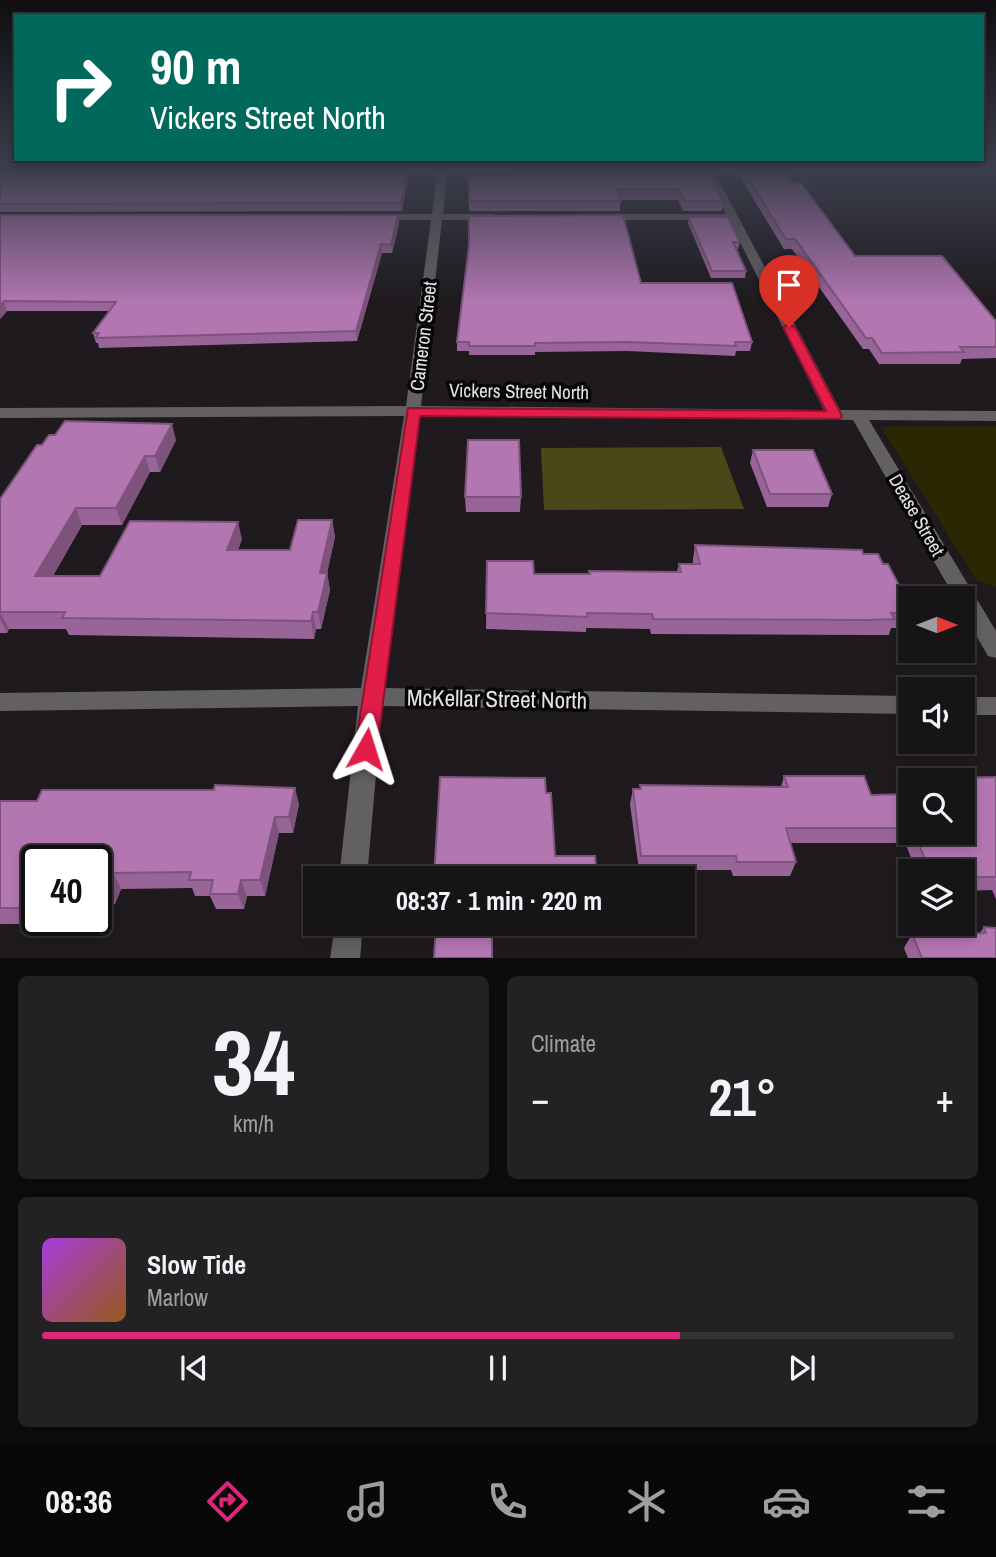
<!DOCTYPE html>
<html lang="en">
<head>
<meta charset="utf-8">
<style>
	:root { --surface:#161416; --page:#232123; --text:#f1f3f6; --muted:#9e9ea1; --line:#353335; --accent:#db2777 }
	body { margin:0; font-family:"Archivo Narrow",sans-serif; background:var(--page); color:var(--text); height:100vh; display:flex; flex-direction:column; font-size:26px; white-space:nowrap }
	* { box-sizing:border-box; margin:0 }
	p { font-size:23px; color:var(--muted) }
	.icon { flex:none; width:38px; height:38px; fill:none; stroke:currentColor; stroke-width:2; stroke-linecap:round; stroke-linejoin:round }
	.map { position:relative; height:958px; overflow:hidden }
	.sheet { display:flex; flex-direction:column; gap:18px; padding:18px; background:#0c0b0c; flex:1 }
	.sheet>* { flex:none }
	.top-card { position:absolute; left:14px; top:14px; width:970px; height:147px; border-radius:0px; box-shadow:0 4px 10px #0003,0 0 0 2px var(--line); background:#00695c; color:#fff; overflow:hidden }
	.needle { width:46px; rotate:90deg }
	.buttons { position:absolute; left:898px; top:586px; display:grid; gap:14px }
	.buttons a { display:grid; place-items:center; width:77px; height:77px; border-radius:0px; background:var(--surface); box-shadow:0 4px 10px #0003,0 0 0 2px var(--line); font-size:35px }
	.speed { position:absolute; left:21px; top:845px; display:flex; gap:14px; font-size:35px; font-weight:700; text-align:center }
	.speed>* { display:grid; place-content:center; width:91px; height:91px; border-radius:50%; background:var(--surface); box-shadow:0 4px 10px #0003,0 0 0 2px var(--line); line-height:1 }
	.speed .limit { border:4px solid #111; border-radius:10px; background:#fff; color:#111 }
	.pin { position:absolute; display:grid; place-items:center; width:60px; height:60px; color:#fff; margin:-72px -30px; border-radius:50% 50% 50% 0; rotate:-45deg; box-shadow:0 0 7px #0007 }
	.pin .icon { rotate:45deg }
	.me { position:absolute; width:77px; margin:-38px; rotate:6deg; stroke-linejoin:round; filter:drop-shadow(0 0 5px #0008) }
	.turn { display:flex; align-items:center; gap:24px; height:147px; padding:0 21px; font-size:32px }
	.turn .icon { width:91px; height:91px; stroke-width:2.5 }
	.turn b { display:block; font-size:49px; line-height:60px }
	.big { font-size:52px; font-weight:700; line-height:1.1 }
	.sheet .widget { flex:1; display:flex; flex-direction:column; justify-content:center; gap:10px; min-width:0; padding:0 24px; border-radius:10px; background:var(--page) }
	.sheet .dial { align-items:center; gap:0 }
	.dial b { font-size:91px; line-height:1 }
	.song { display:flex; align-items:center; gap:21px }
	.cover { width:84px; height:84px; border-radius:10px; background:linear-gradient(135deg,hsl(280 70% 55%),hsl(30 70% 35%)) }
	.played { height:7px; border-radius:4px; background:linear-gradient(90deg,var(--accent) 70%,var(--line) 70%) }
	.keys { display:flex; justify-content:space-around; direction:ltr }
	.heat { display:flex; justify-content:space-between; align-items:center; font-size:38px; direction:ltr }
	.sheet .tiles { flex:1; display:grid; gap:18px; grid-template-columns:1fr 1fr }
	.widget:last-child { grid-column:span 2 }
	.trip { position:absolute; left:303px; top:866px; width:392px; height:70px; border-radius:0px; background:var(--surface); box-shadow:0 4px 10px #0003,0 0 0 2px var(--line); font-weight:700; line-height:70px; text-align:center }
	.menu { display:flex; height:112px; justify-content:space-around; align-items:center; background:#090809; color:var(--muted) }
	.menu .icon { width:49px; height:49px }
	.menu .selected { color:var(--accent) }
	.menu b { font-size:32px; color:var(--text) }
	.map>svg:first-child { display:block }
</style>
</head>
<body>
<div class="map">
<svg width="996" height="959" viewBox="0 0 996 959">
	<rect width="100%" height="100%" fill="#1e1a1e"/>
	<!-- green -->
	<polygon fill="#2a2703" points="996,426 996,587 977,581 881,427"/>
	<!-- water -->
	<polygon fill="#4a4719" points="721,447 744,509 544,510 541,448"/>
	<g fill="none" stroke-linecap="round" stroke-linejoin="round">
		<!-- minor -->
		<g fill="#626062" fill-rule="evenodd">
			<polygon points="438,169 448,169 443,214 493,214 498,217 493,220 442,220 421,406 824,410 729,220 602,220 597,217 602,214 726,214 703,169 713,169 840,410 996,411 996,421 869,420 996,631 996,658 988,656 962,611 962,598 955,598 853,420 420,416 384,688 910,696 910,714 382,706 367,878 339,878 358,706 0,711 0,693 361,688 404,416 0,418 0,408 406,406 431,220 374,220 369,217 374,214 432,214"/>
			<rect x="962" y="697" width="34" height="18"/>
			<polygon points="335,924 363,924 360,959 330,959"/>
		</g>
	</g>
	<!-- wall -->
	<g fill="#996598">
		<polygon points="0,169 410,169 402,211 0,212"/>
		<polygon points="706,169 723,201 722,211 683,211 678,200 620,200 620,211 469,211 469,177 512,177"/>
		<polygon points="735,169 781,169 791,183 855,256 996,321 996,358 962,359 960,364 879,364 869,349 863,349 792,249 784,249"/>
		<polygon points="0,215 398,215 399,224 392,253 382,253 357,341 99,348 98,343 96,343 93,333 109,311 7,311 0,319"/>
		<polygon points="688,217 740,242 738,249 736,249 746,271 745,278 711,278 688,223"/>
		<polygon points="641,283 752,342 750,351 736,351 735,356 627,351 535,352 535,355 469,355 469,351 457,351 457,342"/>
		<polygon points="176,440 160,472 150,472 122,525 82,525 53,576 100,576 242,539 238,550 290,550 332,520 335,537 327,573 330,590 321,629 316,629 314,639 69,635 66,629 9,629 7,633 0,633 0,499 42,445"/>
		<polygon points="753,450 832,494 828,507 767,507 750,463"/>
		<polygon points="465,497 521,497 520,512 466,512"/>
		<polygon points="695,545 863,554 883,564 910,607 910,619 906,628 891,628 889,635 864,635 651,634 650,629 586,628 586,632 486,629 487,561 534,574 589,574 677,572 679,564 693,564 693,560"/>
		<polygon points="784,776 871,795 910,794 910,833 962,833 962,780 942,780 944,778 996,777 996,899 992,890 962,891 962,872 917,872 905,843 790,843 796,862 790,876 733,876 731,870 639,870 630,804 633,789 640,789 640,785 781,787"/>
		<polygon points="0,801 299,804 293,833 279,833 265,896 247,896 244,909 216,909 210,896 195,896 192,888 121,889 115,904 96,904 96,861 37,861 37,914 33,924 0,924"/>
		<polygon points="984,927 996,958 908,958 904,948 912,934 980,933"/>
	</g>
	<!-- shaded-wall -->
	<g fill="#7d537c">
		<polygon points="408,169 410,169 402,211 401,203"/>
		<polygon points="398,215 399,224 392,253 391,245"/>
		<polygon points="381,244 382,253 357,341 356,331"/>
		<polygon points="4,301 7,311 0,319 0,305"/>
		<polygon points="172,424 176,440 160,472 155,456"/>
		<polygon points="145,456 150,472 122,525 116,508"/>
		<polygon points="76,508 82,525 43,593 35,576"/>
		<polygon points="332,520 335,537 327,573 330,590 321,629 318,612 320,573"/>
		<polygon points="238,522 242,539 231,567 227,550"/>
		<polygon points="0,612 9,629 7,633 0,619"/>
		<polygon points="313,612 316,629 314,639 311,621"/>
		<polygon points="295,788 299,804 293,833 289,817"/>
		<polygon points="275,817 279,833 265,896 260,880"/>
		<polygon points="113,873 121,889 115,904 107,888"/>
		<polygon points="241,880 247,896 244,909 238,894"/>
		<polygon points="32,888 37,896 37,914 33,924 23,908"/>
	</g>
	<!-- building -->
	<g fill="#b276b1" stroke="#7d537c" stroke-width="2">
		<polygon points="0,169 408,169 401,203 0,204"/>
		<polygon points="512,169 706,169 723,201 684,201 679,190 617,190 621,201 469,201 469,177 512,177"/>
		<polygon points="742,169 781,169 791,183 801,183 855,256 942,256 996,321 996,347 960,347 964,352 882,353 872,338 866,338 795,239 786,239"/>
		<polygon points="0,215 398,215 391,245 381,244 356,331 96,338 99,333 93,333 116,302 4,301 0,305"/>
		<polygon points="623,215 641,283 732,283 752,342 735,342 736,346 628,342 535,343 535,346 469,346 469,342 457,342 469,245 469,216"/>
		<polygon points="688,217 728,217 740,242 733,242 746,271 712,271"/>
		<polygon points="65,421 172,424 155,456 145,456 116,508 76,508 35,576 100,576 130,521 238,522 227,550 290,550 298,520 332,520 320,573 327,573 318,612 313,612 311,621 62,618 65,612 0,612 0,499 37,445 42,445 49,435 55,435"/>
		<polygon points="468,440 519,440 521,497 465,497"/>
		<polygon points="753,450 813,450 832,494 770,494"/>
		<polygon points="695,545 862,550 863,554 878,554 883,564 888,564 910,607 910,613 891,613 895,619 869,620 653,619 652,614 587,613 587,617 486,613 487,561 533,561 534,574 590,574 589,571 681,572 679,564 700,564"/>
		<polygon points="784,776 864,776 871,795 910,794 910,828 786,828 796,862 737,862 736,856 641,856 633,789 641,789 640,785 788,787"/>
		<polygon points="440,777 545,778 546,793 551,793 555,856 595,856 597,878 434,878"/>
		<polygon points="996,777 996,877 962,877 962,872 934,871 931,865 928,866 914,833 962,833 962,780 945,780 944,778"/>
		<polygon points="215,785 295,788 289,817 275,817 260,880 241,880 238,894 210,894 213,880 189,880 191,872 113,873 107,888 96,888 96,861 37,861 37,888 32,888 23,908 0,908 0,801 37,801 42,790 214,790"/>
		<polygon points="436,924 492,924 492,958 434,958"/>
		<polygon points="984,927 996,928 996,958 922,958 912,934 986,933"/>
	</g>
	<!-- sky -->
	<linearGradient id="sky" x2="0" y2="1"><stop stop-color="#100e10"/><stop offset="0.56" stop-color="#3b3e4c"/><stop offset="1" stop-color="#3b3e4c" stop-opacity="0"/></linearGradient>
	<rect width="996" height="303" fill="url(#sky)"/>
	<!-- route -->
	<polygon fill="#e11d48" stroke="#92132f" stroke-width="2" points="789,324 795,327 842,416 840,419 420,416 377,749 374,756 366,758 358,756 355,749 408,408 826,411 783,327"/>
	<g text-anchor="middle" stroke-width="7" stroke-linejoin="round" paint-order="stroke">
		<!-- street labels -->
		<g font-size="19" fill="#e5e2e5" stroke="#070607">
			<text transform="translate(423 336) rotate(-83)" y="7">Cameron Street</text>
			<text transform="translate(519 391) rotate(1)" y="7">Vickers Street North</text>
			<text transform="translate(917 515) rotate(60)" y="7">Dease Street</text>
		</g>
		<!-- near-street labels -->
		<g font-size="23" fill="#e5e2e5" stroke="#070607">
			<text transform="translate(497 699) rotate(1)" y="8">McKellar Street North</text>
		</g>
	</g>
</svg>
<div class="buttons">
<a><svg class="needle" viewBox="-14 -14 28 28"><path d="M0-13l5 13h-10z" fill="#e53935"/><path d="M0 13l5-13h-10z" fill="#9e9ea1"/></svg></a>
<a><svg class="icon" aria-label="sound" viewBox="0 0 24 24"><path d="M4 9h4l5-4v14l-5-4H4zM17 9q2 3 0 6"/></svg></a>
<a><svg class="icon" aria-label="search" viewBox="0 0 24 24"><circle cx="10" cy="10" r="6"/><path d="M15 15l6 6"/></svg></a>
<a><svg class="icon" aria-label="layers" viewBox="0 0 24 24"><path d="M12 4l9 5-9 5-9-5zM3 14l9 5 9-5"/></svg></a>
</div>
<div class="speed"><div class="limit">40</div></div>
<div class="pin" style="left:789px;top:327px;background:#d93025"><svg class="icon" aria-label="arrive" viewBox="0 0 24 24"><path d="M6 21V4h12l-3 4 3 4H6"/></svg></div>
<svg class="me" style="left:366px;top:749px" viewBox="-20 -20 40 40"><path d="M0-17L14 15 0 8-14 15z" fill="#e11d48" stroke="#fff" stroke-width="4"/></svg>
<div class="trip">08:37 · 1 min · 220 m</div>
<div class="top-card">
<div class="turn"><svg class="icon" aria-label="right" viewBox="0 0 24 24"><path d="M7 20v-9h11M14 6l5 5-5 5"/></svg><div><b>90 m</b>Vickers Street North</div></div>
</div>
</div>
<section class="sheet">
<div class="tiles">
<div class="widget dial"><b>34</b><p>km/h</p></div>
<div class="widget"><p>Climate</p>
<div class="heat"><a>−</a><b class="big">21°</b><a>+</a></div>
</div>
<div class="widget">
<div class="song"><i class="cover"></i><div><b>Slow Tide</b><p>Marlow</p></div></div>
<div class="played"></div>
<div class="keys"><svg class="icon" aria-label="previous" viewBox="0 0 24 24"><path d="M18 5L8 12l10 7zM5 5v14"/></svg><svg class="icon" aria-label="pause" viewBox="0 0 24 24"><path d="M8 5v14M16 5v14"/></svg><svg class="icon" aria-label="next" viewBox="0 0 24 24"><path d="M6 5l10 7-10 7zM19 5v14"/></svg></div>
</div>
</div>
</section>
<nav class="menu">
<b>08:36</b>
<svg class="icon selected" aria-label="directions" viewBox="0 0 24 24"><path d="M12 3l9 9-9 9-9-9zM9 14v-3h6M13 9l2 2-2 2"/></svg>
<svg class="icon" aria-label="music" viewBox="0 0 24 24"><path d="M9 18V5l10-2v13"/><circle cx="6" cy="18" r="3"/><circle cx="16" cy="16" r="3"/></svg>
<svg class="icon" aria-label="phone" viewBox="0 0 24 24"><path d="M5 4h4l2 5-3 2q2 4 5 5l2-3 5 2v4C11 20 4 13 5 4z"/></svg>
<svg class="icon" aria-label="climate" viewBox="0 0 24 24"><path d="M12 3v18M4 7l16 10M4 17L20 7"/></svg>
<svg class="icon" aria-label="car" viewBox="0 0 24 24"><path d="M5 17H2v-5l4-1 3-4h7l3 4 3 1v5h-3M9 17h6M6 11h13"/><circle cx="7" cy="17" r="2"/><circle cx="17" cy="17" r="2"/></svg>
<svg class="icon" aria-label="filters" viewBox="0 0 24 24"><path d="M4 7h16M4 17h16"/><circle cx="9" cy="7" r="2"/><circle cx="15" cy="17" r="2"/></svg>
</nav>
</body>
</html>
